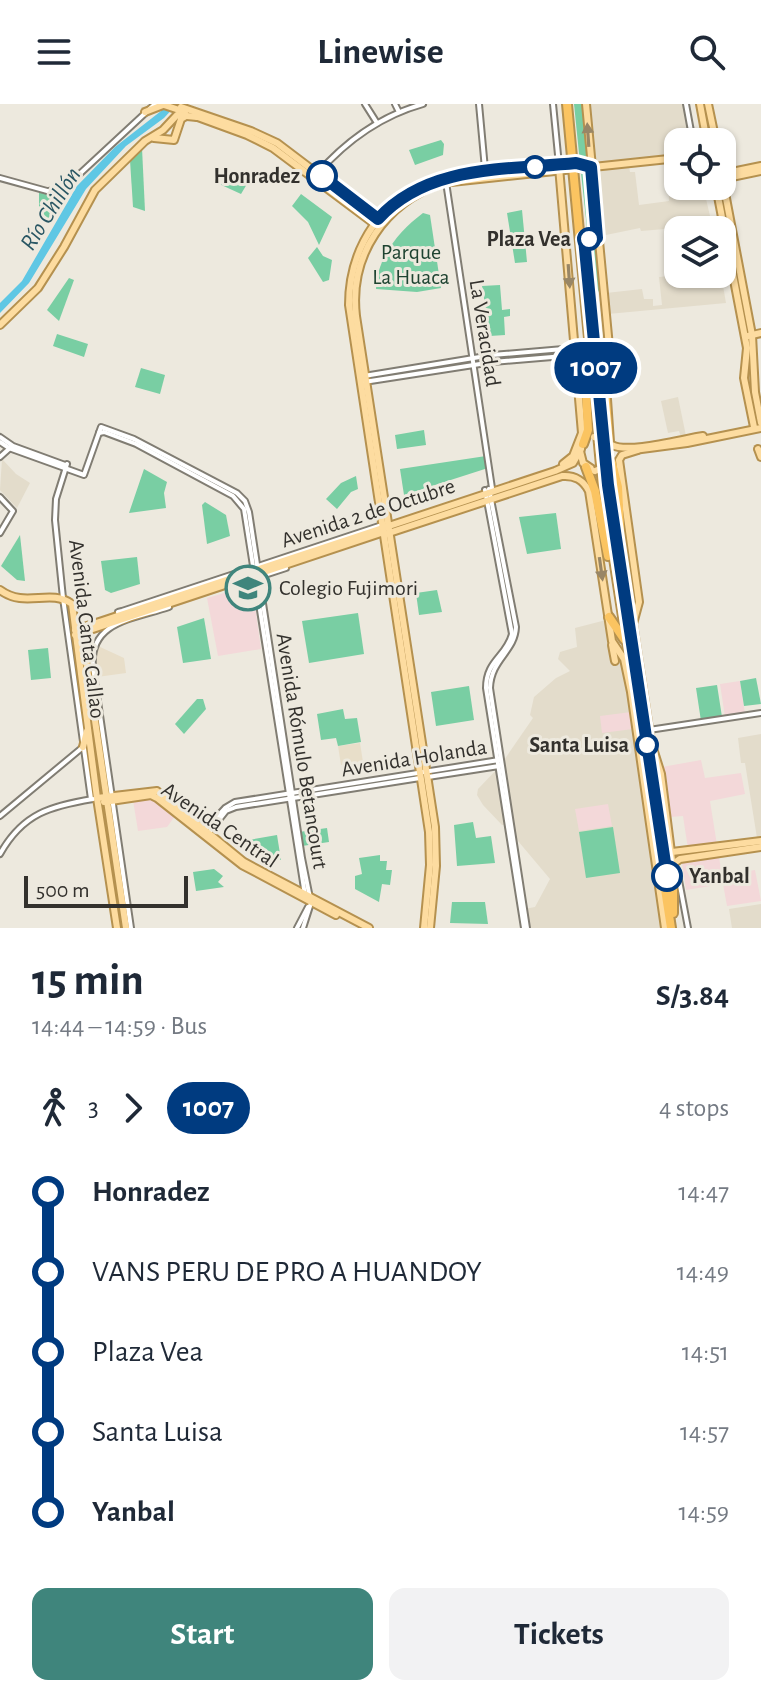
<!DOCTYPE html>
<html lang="en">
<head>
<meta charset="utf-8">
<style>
	body { margin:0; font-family:"Alegreya Sans",sans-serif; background:#f2f2f3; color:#1f2937; height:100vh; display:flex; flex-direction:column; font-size:30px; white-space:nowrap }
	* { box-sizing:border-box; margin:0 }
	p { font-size:26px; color:#747a83 }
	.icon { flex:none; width:44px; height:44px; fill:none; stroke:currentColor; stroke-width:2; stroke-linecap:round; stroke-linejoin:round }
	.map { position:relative; height:824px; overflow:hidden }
	.drawer { display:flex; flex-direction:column; background:#fff; flex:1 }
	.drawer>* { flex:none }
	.badge { padding:0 16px; border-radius:26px; font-size:28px; line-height:52px }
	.tools { position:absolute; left:664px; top:24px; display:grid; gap:16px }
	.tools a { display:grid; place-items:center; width:72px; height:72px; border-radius:16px; background:#fff; box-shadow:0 2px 6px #0004; font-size:40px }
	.scale { position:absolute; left:24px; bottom:20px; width:164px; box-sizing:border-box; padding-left:8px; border:4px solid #33312d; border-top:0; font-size:22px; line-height:28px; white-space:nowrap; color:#33312d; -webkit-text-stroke:6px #ede9de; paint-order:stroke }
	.map>.badge { position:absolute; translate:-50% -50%; box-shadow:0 0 0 4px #fff }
	.legs { display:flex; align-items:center; gap:12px; height:88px; padding:0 32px; font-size:26px }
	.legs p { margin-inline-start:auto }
	.headline { display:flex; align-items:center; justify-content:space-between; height:136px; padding:0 32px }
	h1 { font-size:44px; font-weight:600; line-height:60px }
	.action { display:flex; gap:16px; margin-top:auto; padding:16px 32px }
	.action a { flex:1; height:92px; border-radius:16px; background:#3f857c; color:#fff; font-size:32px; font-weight:600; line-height:92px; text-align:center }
	.action a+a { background:#f2f2f3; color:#1f2937 }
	ul { padding:0 32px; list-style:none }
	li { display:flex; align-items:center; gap:28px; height:80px; font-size:30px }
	li i { display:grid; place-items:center; width:12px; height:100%; margin:0 10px; background:currentColor }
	li i::after { content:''; width:20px; height:20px; margin:-10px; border:6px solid; border-radius:50%; background:#fff }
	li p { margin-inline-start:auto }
	li:first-child i { background:linear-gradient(#0000 50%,currentColor 0) }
	li:last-child i { background:linear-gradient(currentColor 50%,#0000 0) }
	header { display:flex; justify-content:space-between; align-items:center; height:104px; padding:0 32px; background:#fff; font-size:36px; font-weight:600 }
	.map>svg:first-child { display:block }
</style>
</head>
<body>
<header><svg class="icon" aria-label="menu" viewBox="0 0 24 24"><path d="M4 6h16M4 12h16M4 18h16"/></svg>Linewise<svg class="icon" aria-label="search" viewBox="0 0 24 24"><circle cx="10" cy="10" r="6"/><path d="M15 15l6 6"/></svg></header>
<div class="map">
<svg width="761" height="824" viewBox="0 0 761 824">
	<rect width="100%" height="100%" fill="#ede9de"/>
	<!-- built -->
	<g fill="#e3dccb">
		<path d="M587,0H685L692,38H678V53L592,62Z"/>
		<path d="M678,58V82H703L710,112H719V114L710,116L712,126H678V146L667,147L665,125L641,127L640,124L601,132L594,65L629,62L630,68H635L639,101L669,97L667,59Z"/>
		<path d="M690,170H721L726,199L608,210L606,189L642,185L644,195H653V202L662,201L659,173Z"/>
		<path d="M678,293L686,332L681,333L679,327L668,329L661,297Z"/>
		<path d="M2,355L16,370L30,379L17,404L0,386Z"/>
		<path d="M606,516L615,539L626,553L667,824H526L524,805L535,803L550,775L518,737L510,721H502L483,701L477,691L478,685L500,662L533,614L530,611L534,593L556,574L570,567L558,555L560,548L577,543L575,524Z"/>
		<path d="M761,630V733L757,734L745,659H741L738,634Z"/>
		<path d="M761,800V824H732L729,805Z"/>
	</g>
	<!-- education -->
	<g fill="#f3d8d9">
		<path d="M252,481L261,545L218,552L207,494Z"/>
		<path d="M740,577L745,610L725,613L720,580Z"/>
		<path d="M631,608L633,625L602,629L600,612Z"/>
		<path d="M701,656L705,674L741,669L745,690L710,697L717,741L688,745L683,712L670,713L662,663Z"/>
		<path d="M153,694L175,712L167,723L138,727L133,696Z"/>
		<path d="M608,700L612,722L579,727L575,705Z"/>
		<path d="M719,753L722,771L755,766L761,797L727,802L723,780L686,786L682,759Z"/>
	</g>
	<!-- medical -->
	<g fill="#e8dec9">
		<path d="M98,542L124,554L126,569L97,573L95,554Z"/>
		<path d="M360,639L363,658L341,661L338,642Z"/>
	</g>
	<!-- green -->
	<g fill="#79cea3">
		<path d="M574,0H584L589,60L580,59Z"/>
		<path d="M441,36L444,40L443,51L415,61L409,46Z"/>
		<path d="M142,44L145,107L133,103L130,56Z"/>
		<path d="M222,63L250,75L241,90L217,79Z"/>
		<path d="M587,66L590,68L596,132L588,133L581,69Z"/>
		<path d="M76,75L54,113L46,116L39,103V86L58,91Z"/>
		<path d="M301,90L332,113L319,141L308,118L292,102Z"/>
		<path d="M522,106L527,158L515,159L507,109Z"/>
		<path d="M423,109L430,111L441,184L417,188L376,185C377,153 399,127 423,109Z"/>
		<path d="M587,137L596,138L600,184L595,195Z"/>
		<path d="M317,143L323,152L332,156L329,176L323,178L308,154Z"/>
		<path d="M69,174L74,176L59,217L47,206Z"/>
		<path d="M500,181L502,206L510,205V212L504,213L505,231L490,232L482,182Z"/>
		<path d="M57,230L88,240L84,253L53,242Z"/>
		<path d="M141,264L165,271L160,290L135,283Z"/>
		<path d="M424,326L426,341L397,345L395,331Z"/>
		<path d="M486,352L488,364L404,391L400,365Z"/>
		<path d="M144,365L167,378L164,389L166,404L129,409Z"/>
		<path d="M356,372L358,385L351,388L337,405L326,395L341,379Z"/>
		<path d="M205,398L226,411L230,432L207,440L202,401Z"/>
		<path d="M622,407L626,416L633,478L638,498L632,516L626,471Z"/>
		<path d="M556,409L561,445L527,450L519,413Z"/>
		<path d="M20,431L25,477L17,476L1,462Z"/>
		<path d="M137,453L140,480L111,489L105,486L101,457Z"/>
		<path d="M437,486L442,508L419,511L416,489Z"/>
		<path d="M358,509L364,550L309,559L302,517Z"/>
		<path d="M204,514L211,555L183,559L177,523Z"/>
		<path d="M48,544L51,574L31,576L28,546Z"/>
		<path d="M756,574L761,600L744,602L740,577Z"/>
		<path d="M717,581L722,613L701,617L696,584Z"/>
		<path d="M469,582L474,616L436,622L431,588Z"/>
		<path d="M197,595H203L206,605L184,630L175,620Z"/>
		<path d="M343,605L345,615L357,614L361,638L338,642L336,634L321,636L317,610Z"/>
		<path d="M473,718L476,734L491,732L495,759L457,762L454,721Z"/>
		<path d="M613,723L620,769L586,774L579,728Z"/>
		<path d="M327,724L329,738L302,742L299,728Z"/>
		<path d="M277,731L281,756L257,744L249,736Z"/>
		<path d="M380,751V757H387L386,766H392L390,781L382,780L379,798L355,785V772L362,770L359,754Z"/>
		<path d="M214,765L223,772L218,778L224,783L196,787L193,768Z"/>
		<path d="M452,798H485L488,820L450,819Z"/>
	</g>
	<!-- water -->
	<path fill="#5fc7e4" d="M170,0H177L164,14L126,42L86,85L29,179L0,209V199L22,177L77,82L115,43Z"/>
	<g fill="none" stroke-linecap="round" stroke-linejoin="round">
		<!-- minor casing -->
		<g stroke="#817d73" stroke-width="8">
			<g id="minor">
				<path d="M365,0L377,19"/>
				<path d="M395,0L399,8"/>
				<path d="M479,0L485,65"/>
				<path d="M553,0L559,61"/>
				<path d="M686,0L693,38"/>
				<path d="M317,70C346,37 380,12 423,0"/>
				<path d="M0,74L58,90L155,0"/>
				<path d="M446,78L492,384"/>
				<path d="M49,87L58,85L72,74"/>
				<path d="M364,272L492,251L575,244"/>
				<path d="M364,278L493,258L576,251"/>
				<path d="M99,329L104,328L136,340L233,392L244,405L305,791"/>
				<path d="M0,333L13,342L65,361"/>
				<path d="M0,338L9,344L84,371L101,323L134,335L237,389L245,397L249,408L302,754L311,799L303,824"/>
				<path d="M0,353L10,344"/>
				<path d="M67,360L56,395L55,416L63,494L91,695"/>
				<path d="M489,385L516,523C515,548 491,555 490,584L527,824"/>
				<path d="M485,386L512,530C506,553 486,556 486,584L524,824"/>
				<path d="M0,393L13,407L0,429"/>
				<path d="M234,481L286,464"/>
				<path d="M119,511L118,508L122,507L382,421"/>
				<path d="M649,626L761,609"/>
				<path d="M428,673L499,662"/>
				<path d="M0,712L83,643"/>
				<path d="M203,728L225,704L235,698L499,656"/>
				<path d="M207,731L226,707L236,703L420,674"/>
				<path d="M0,750C23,709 51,702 93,695"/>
				<path d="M674,764L678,771L688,824"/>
				<path d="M131,824L93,563C89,517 134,515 169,503"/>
				<path d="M297,824L308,803"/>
			</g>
		</g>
		<!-- major casing -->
		<g stroke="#b5914f" stroke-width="10">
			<g id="major">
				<path d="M161,0L185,8"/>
				<path d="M586,0L612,274"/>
				<path d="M700,0L707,38"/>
				<path d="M708,0L716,38"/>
				<path d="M181,3L251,27L277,39L380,117"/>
				<path d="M145,8L163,1"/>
				<path d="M195,12L247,31L273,44L376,121"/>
				<path d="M154,34L174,36L181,15L186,12"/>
				<path d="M559,63L582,329L573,352L563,360"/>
				<path d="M722,70L761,62"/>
				<path d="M722,73L752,231L755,288L761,319"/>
				<path d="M722,75L761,67"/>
				<path d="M716,82L747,244L744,274L754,323"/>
				<path d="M0,221L38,184L64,143L95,86L145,37L163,26L177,11L197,13"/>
				<path d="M748,232L761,229"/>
				<path d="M612,341C628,350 682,335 703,332"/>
				<path d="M758,345L761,353"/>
				<path d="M634,346L687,339L761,324"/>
				<path d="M638,346L622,351L619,356L639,498L633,520L651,638L661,670L673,764"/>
				<path d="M580,347L583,359L595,367"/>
				<path d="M386,430L562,372C575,371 583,376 589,387L612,537L624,555L631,588L665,824"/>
				<path d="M0,486C26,505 49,484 72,500L97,694L117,824"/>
				<path d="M75,526L555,367L573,359L581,345"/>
				<path d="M79,527L84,543L126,824"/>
				<path d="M75,531L384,428"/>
				<path d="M612,541L615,557"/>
				<path d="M83,643L87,627"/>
				<path d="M97,694L157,687L244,758L369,824"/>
				<path d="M104,698L151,691L157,694L242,761L336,811"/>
				<path d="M672,748L761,737"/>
				<path d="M673,760L680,755L761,743"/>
				<path d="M424,824L430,761L429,728L349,201C349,144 382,91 440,74C483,62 532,63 576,59L587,62"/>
				<path d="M430,824L436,762L435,723L356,212C349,151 385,99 442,79L678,54"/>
			</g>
		</g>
		<!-- highway casing -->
		<g stroke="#b5914f" stroke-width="12">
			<g id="highway">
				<path d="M567,0L603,383L671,824"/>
				<path d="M584,135L597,134"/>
				<path d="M591,212L604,267L609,338"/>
				<path d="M583,340L588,326L584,251"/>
				<path d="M612,359L618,383L623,486"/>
				<path d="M586,363L595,387L608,452"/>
				<path d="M609,513L624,535"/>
				<path d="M673,809V764"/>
			</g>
		</g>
		<!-- minor -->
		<use href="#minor" stroke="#fff" stroke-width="4"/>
		<!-- major -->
		<use href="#major" stroke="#fddca0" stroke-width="6"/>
		<!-- highway -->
		<use href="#highway" stroke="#fbc461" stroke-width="8"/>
		<!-- major-bridge casing -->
		<g stroke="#b5914f" stroke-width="10" stroke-linecap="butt">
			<g id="major-bridge">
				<path d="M594,333L607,336"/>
				<path d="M595,367L610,361"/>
			</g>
		</g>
		<!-- major-bridge -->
		<use href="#major-bridge" stroke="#fddca0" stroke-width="6"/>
	</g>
	<!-- one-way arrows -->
	<defs><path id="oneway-solid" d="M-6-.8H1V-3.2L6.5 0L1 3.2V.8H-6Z" transform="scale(2)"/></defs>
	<g fill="#988666">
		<use href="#oneway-solid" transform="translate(588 31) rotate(-94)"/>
		<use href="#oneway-solid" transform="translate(569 172) rotate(86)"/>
		<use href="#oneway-solid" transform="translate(601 465) rotate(82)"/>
	</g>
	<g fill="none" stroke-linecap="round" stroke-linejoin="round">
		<!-- line-1 casing -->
		<g stroke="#fff" stroke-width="18">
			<path id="line-1" d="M322,72L378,115C428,60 507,66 576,59L591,63L597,134L584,135L608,381L667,772"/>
		</g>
		<!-- line-1 -->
		<use href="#line-1" stroke="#003b80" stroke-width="12"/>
	</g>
	<!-- icons -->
	<defs>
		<g id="university-ring" transform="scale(2.3)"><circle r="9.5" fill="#ede9de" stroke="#3f857c" stroke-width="1.5"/><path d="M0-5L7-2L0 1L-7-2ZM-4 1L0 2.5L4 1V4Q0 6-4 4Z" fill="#3f857c"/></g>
	</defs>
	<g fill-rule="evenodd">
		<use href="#university-ring" x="248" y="484"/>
	</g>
	<!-- markers -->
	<g fill="#fff" stroke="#003b80" stroke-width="4">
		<circle cx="535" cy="63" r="10"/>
		<circle cx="322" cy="72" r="14"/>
		<circle cx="589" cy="135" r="10"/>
		<circle cx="647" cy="641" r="10"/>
		<circle cx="667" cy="772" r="14"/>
	</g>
	<g text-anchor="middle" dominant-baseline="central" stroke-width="6" stroke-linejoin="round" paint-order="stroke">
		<!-- stop labels -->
		<g font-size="22" font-weight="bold" fill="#33312d" stroke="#ede9de" text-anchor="end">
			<text x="300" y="72">Honradez</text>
			<text x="571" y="135">Plaza Vea</text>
			<text x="629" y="641">Santa Luisa</text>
			<text x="689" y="772" text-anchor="start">Yanbal</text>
		</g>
		<!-- park labels -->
		<g font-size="22" fill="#1e4331" stroke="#ede9de">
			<text x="411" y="148">Parque<tspan x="411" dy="25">La Huaca</tspan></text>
		</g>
		<!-- street labels -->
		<g font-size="22" fill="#33312d" stroke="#ede9de">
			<text transform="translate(485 229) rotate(81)">La Veracidad</text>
			<text transform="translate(368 409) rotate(-18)">Avenida 2 de Octubre</text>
			<text transform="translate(87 525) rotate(83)">Avenida Canta Callao</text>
			<text transform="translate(302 647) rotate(81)">Avenida Rómulo Betancourt</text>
			<text transform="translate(414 654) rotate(-9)">Avenida Holanda</text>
			<text transform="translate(220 721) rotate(34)">Avenida Central</text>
		</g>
		<!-- poi labels -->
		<g font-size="22" fill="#33312d" stroke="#ede9de" text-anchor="start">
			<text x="279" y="484">Colegio Fujimori</text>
		</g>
		<!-- water labels -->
		<g font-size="24" font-style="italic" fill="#295663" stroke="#ede9de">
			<text transform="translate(51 105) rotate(-58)">Río Chillón</text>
		</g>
	</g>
</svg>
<div class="tools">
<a><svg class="icon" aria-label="locate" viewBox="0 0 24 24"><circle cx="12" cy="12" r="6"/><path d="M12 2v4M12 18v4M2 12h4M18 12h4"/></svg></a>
<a><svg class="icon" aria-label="layers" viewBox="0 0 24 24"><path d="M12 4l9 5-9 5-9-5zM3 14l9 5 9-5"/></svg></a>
</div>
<div class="scale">500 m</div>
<b class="badge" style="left:596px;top:264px;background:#003b80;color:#fff">1007</b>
</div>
<section class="drawer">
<div class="headline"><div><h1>15 min</h1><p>14:44 – 14:59 · Bus</p></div><b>S/3.84</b></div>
<div class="legs"><svg class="icon" aria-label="walk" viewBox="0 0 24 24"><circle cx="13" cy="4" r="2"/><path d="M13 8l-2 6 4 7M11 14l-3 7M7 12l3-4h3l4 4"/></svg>3<svg class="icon" aria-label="forward" viewBox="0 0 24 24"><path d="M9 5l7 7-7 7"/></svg><b class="badge" style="background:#003b80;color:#fff">1007</b><p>4 stops</p></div>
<ul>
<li><i style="color:#003b80"></i><b>Honradez</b><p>14:47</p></li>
<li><i style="color:#003b80"></i><span>VANS PERU DE PRO A HUANDOY</span><p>14:49</p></li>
<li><i style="color:#003b80"></i><span>Plaza Vea</span><p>14:51</p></li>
<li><i style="color:#003b80"></i><span>Santa Luisa</span><p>14:57</p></li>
<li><i style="color:#003b80"></i><b>Yanbal</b><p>14:59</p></li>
</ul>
<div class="action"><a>Start</a><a>Tickets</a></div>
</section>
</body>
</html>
